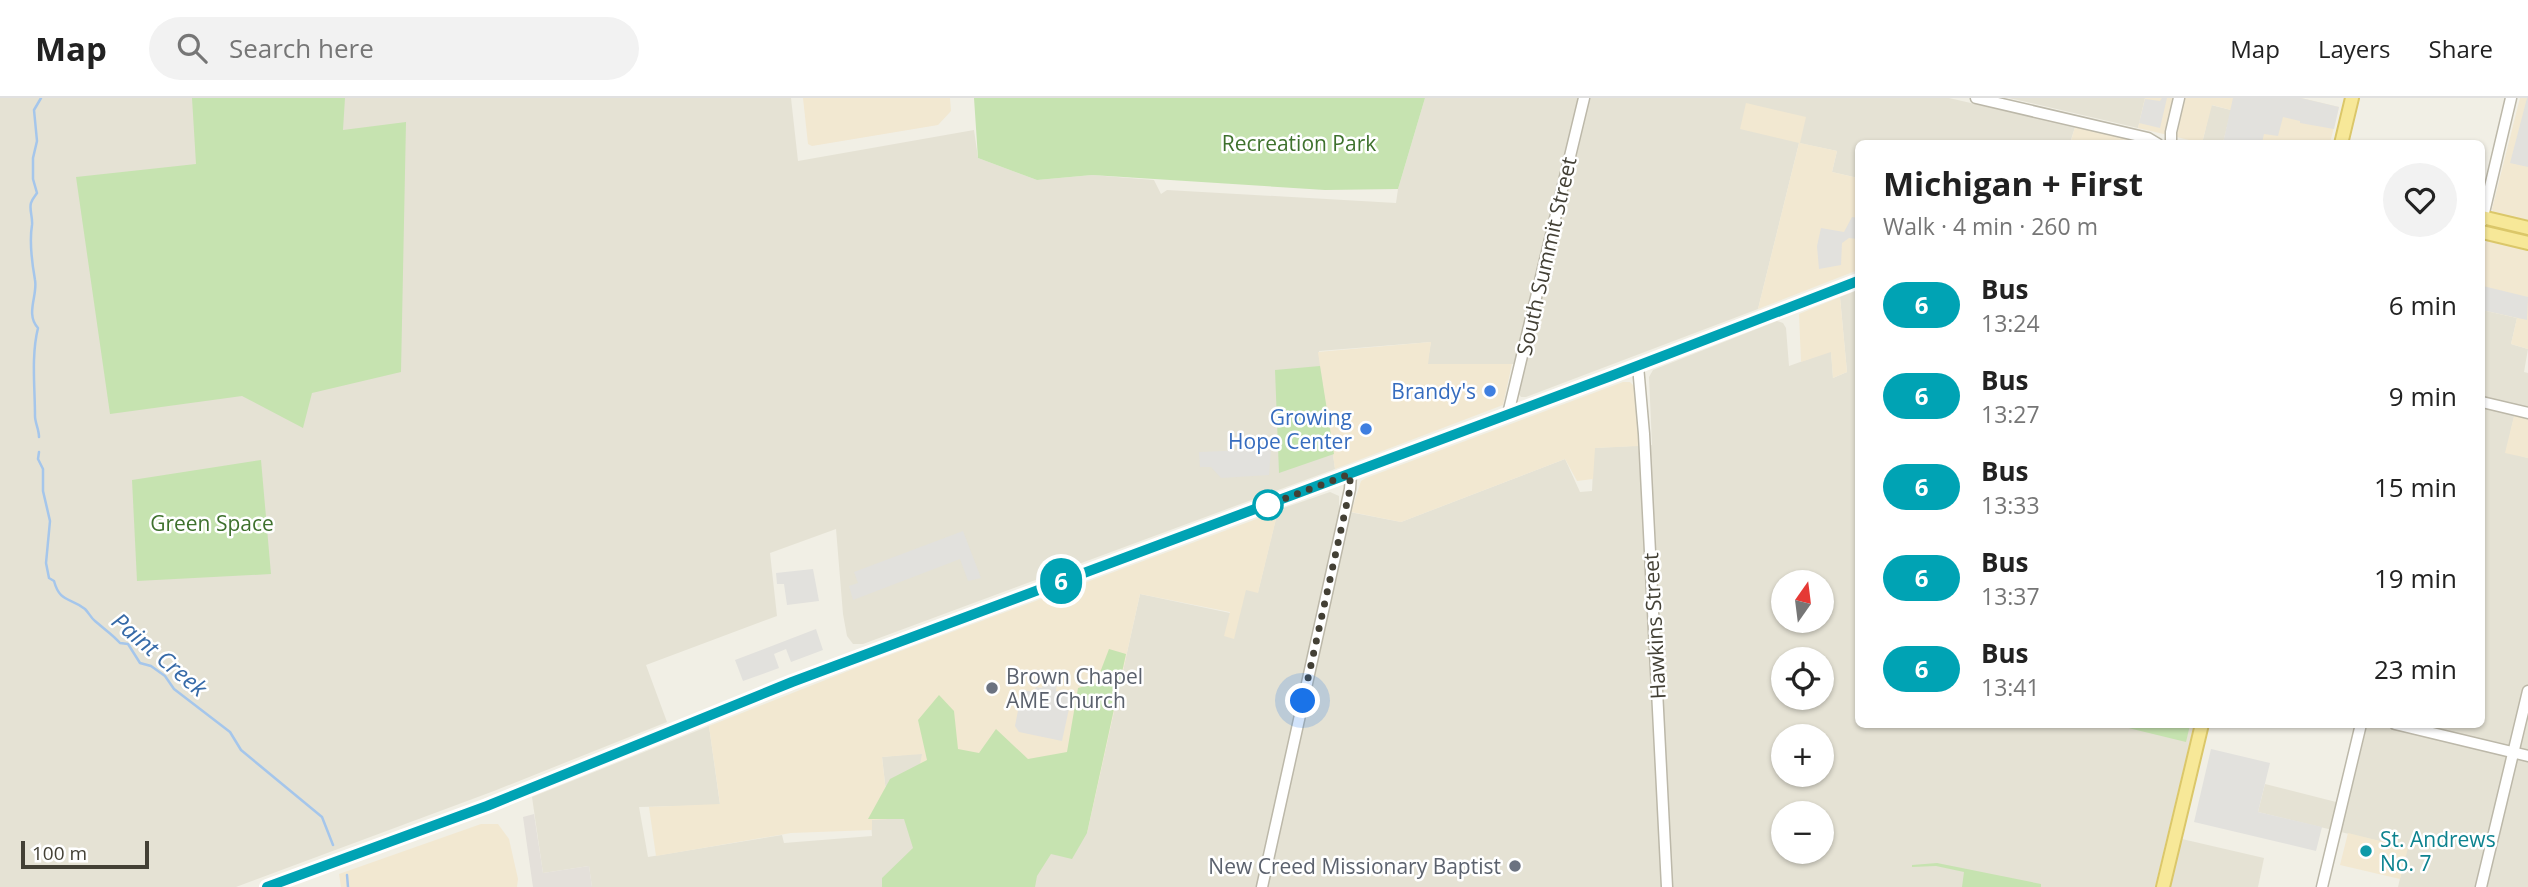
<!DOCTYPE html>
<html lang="en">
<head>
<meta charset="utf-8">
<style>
	body { margin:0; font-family:"Open Sans",sans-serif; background:#f2f2f2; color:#222; height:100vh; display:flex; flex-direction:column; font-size:26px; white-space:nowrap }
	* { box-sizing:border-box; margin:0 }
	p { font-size:23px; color:#767676 }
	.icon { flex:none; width:38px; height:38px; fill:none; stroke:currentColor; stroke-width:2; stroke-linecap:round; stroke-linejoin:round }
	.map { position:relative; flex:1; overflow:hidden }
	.side { position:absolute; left:1855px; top:42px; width:630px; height:588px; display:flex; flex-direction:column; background:#fff; border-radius:10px; box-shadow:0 2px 5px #0004 }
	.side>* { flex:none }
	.badge { padding:0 14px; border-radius:23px; font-size:24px; line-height:46px }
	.needle { width:46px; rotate:14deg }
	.fabs { position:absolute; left:1771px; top:472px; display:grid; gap:14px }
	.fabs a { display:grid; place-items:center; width:63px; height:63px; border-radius:50%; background:#fff; box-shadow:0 2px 5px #0004; font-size:35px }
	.scale { position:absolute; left:21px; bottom:18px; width:128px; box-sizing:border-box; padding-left:7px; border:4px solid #434035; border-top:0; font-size:19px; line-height:24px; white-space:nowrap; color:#434035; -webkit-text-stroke:5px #fff; paint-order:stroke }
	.you { position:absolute; width:35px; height:35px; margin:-18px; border:5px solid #fff; border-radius:50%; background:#1a73e8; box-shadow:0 0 0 10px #1a73e833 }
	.map>.badge { position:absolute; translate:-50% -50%; box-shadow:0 0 0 4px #fff }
	.round { display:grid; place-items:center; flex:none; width:74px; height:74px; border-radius:37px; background:#f2f2f2 }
	.headline { display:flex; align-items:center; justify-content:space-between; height:119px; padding:0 28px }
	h1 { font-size:33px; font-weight:700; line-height:52px }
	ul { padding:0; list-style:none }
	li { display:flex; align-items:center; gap:21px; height:91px; padding:0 28px }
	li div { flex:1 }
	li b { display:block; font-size:26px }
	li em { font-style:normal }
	li .badge { min-width:77px; font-weight:700; text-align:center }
	header { display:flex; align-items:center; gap:42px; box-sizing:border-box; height:98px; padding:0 35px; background:#fff; border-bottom:2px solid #e0e0e0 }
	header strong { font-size:33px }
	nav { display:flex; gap:38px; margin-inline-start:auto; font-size:24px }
	.search { width:490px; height:63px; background:#f2f2f2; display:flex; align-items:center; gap:18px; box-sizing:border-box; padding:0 24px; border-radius:38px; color:#767676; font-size:26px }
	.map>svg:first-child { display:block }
</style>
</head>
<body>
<header>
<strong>Map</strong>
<div class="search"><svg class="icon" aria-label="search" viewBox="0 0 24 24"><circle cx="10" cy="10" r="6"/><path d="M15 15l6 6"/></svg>Search here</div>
<nav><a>Map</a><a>Layers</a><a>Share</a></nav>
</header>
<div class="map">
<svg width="2528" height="789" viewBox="0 0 2528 789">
	<rect width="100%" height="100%" fill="#f1efe5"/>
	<!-- residential -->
	<g fill="#e5e2d4" fill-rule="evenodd">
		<path d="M0,0H791L798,63L974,32L978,60L1037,82L1092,77L1154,82L1161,96L1167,92L1396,105L1398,91L1425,0H1949L2075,29L2070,45L1858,46V80L1832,74L1837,53L1799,45L1758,211L1526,299H1521L1518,295L1525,266H1427L1431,244L1319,253L1335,371L863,546H853L847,538L843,516L836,431L770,455L777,518L646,567L667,624L494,693L236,789H0Z"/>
		<path d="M2009,0H2145L2138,30Z"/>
		<path d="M2211,7L2231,12L2223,45L2202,46Z"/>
		<path d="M1858,192V626L2194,627L2155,789H592L589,768L543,775L532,699L709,628L720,707L639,709L648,759L782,737L784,745L872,738L871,722L889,720L882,659L923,655L915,692L1087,735L1140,496L1230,515L1246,491L1258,494L1278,412L1330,394L1339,398V412L1401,424L1565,361L1580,394L1592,393L1594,350L1652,347L1649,279L1653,272L1777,223L1783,225L1786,230L1789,268L1831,253L1833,280L1847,274L1840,199ZM1783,485H1822V523H1783ZM1783,562H1822V600H1783ZM1783,639H1822V677H1783ZM1783,716H1822V754H1783Z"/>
		<path d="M2482,212L2517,220L2511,246L2528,251L2524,274L2528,275V309L2517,306L2506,354L2528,360V789H2398L2407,750L2258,714L2265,686L2348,707L2367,627L2482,626Z"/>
		<path d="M2182,741L2264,760L2258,789H2170Z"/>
	</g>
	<!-- commercial -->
	<g fill="#f2e8d1">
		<path d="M803,0H950L951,13L938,27L812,48L808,46Z"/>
		<path d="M2145,0H2301L2339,9L2330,45H2223L2231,12L2212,7L2202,45L2138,30Z"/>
		<path d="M2520,0H2528V122L2495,117L2492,111Z"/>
		<path d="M1746,5L1806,19L1800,45L1837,53L1832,74L1858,80V172L1758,211L1799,45L1740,31Z"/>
		<path d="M2075,29L2144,45L2070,46Z"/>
		<path d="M2488,141L2528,149V251L2511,246L2517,220L2482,212V151Z"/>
		<path d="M1840,199L1847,274L1833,280L1831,254L1801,264L1799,216Z"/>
		<path d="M1431,244L1428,266H1512L1503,307L1335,371L1318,254Z"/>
		<path d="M1623,284H1630L1636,290L1639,348L1595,350L1593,381L1577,383L1565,361L1401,424L1351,414L1361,383L1366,380Z"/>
		<path d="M2514,318L2528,321V360L2505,355Z"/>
		<path d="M1278,413L1258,495L1246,492L1234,541L1224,538L1230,514L1140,496L1087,735L915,692L922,656L882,659L889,721L872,722V732L791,735L656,758L649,709L720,706L709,628L871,564Z"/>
		<path d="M481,726H498L509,741L518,781L517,789H341L339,776Z"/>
		<path d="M2348,735L2408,750L2400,781L2340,767Z"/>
	</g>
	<!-- industrial -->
	<path fill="#e4e0da" d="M534,716L543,775L589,768L592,789H533L523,719Z"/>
	<!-- green -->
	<g fill="#c6e3b0">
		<path d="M192,0H345L343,32L406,24L401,274L312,295L303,330L242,298L110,316L76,79L196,66Z"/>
		<path d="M974,0H1425L1398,91L1325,92L1092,77L1037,82L978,60Z"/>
		<path d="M1320,268L1334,356L1279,375L1275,272Z"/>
		<path d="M261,362L271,476L137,483L132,382Z"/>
		<path d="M1109,551L1126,556L1087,735L1072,761L1051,756L1037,778L1035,789H882V780L913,750L904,721H868L890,681L927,662L918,622L939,597L954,613L958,651L979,655L996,631L1028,661L1067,654L1078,590L1096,585Z"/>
		<path d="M2116,627L2190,626V627L2186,644Z"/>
		<path d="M1937,765L2041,786V789H1962L1964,774L1936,768L1912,769V767Z"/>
	</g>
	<!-- parking -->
	<g fill="#e2e1dd">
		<path d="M2162,0H2167L2160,30L2139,25L2145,1L2160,3Z"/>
		<path d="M2233,0H2301L2339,9L2334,31L2300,25V23L2283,19L2278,38L2264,36L2262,45H2223Z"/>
		<path d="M2527,0H2528V69L2510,65Z"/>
		<path d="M1852,119L1858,120V141L1849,140L1842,145L1841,167L1819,171L1817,148L1821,130L1844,134Z"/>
		<path d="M2483,188L2528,199L2527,222L2482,212Z"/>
		<path d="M1271,351L1269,377L1221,380L1211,369H1200L1199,354Z"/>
		<path d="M963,433L981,480L968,483L960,461L853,502L849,488L858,485L854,474Z"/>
		<path d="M813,471L819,503L787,507L784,486H777L776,475Z"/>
		<path d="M816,531L823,552L791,564L786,551L774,556L779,570L743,583L735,562Z"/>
		<path d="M1044,582L1057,585L1056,593L1072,597L1062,643L1019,634L1015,628L1022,592L1034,594L1036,589L1042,590Z"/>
		<path d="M2211,651L2270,665L2258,714L2322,729L2316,753L2194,724Z"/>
	</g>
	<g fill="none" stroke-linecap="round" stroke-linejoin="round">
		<!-- stream -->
		<g stroke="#a5c6eb" stroke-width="2.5">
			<path d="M39,339C39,331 35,325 35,318C35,290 31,258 38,230C25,216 38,197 35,182C32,165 29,145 32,127C33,120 29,111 31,105C32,101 35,98 37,95L33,81V60L37,43L34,12L41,0"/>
			<path d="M39,354L38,361L43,371V393L50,423L46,465L49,480L54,483C60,505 70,499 85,511C89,515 91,520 95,523C104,531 112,536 120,545L128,546L140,565L151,568L165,578L174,591L230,634L241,652L322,719L333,747"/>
			<path d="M347,777L348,789"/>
		</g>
		<!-- tertiary casing -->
		<g stroke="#bcb8a9" stroke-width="13">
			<g id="tertiary">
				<path d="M1976,0L2148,40L2158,46"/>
				<path d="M2171,46V34L2179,0"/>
				<path d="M2482,123L2511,0"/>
				<path d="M1638,268L1644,336L1667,789"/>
				<path d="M2482,304L2528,315"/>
				<path d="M1508,316L1584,0"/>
				<path d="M2395,626L2528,658"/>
				<path d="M1262,789L1350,391L1351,376"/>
				<path d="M2322,789L2361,626"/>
				<path d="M2481,789L2528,593"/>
			</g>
		</g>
		<!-- secondary casing -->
		<g stroke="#cfc797" stroke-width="14">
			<path id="secondary" d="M267,789L487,708L792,584L1587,287L1858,183"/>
		</g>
		<!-- primary casing -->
		<g stroke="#dbc769" stroke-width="16">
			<g id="primary">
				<path d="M2341,46L2352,0"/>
				<path d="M2482,119L2528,130"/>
				<path d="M2482,134L2528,145"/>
				<path d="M2163,789L2202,626"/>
			</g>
		</g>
		<!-- tertiary -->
		<use href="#tertiary" stroke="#fff" stroke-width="10"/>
		<!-- secondary -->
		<use href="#secondary" stroke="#fbf4c6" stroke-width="10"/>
		<!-- primary -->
		<use href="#primary" stroke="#f7e898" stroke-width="12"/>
	</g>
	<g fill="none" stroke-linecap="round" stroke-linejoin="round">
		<!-- line casing -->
		<g stroke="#fff" stroke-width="16">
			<path id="line" d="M267,789L487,708L792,584L1611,278L1858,183"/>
		</g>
		<!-- line -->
		<use href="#line" stroke="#00a3b4" stroke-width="10"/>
		<!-- walk -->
		<path stroke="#434035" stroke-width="7" stroke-dasharray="0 12.6" d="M1268,407L1265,408L1350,376V391L1303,603"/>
	</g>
	<!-- markers -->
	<g fill="#3f7fe0" stroke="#fff" stroke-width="2.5">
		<circle cx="1490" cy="293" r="7"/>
		<circle cx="1366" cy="331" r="7"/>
	</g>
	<circle fill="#fff" stroke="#00a3b4" stroke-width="3.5" cx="1268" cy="407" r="14"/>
	<g fill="#6b7280" stroke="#fff" stroke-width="2.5">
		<circle cx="992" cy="590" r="7"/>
		<circle cx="1515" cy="768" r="7"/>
	</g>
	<circle fill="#0f9aa8" stroke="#fff" stroke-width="2.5" cx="2366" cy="753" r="7"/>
	<g text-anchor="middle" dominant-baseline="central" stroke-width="5" stroke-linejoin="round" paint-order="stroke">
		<!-- park labels -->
		<g font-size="21" fill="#3e712d" stroke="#fff">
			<text x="1299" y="45">Recreation Park</text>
			<text x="212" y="425">Green Space</text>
		</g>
		<!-- street labels -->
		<g font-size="21" fill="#434035" stroke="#fff">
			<text transform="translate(1546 158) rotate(-77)">South Summit Street</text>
			<text transform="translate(1654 528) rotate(-93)">Hawkins Street</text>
		</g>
		<!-- shop labels -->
		<g font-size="21" fill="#366cbe" stroke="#fff" text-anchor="end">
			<text x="1476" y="293">Brandy's</text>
			<text x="1352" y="319">Growing<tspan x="1352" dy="24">Hope Center</tspan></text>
		</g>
		<!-- worship labels -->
		<g font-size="21" fill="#5b616d" stroke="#fff" text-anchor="start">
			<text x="1006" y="578">Brown Chapel<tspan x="1006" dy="24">AME Church</tspan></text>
			<text x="1501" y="768" text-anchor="end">New Creed Missionary Baptist</text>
		</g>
		<!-- culture labels -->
		<g font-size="21" fill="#0d838f" stroke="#fff" text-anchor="start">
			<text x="2380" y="741">St. Andrews<tspan x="2380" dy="24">No. 7</tspan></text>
		</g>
		<!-- water labels -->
		<g font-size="23" font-style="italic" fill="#366aa8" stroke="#fff">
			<text transform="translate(160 556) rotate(40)">Paint Creek</text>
		</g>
	</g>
</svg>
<div class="fabs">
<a><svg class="needle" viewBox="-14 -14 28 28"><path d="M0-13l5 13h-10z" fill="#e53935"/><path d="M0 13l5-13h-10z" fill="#767676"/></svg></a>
<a><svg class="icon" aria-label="locate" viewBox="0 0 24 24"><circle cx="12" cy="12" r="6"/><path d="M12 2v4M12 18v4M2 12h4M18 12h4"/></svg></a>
<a>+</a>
<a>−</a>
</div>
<div class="scale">100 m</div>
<div class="you" style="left:1303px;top:603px"></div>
<b class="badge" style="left:1061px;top:483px;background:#00a3b4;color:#fff">6</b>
<section class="side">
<div class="headline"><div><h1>Michigan + First</h1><p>Walk · 4 min · 260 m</p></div><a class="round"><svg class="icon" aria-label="heart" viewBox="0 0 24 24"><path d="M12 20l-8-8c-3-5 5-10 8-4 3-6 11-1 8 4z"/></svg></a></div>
<ul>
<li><span class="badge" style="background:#00a3b4;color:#fff">6</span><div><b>Bus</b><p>13:24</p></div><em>6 min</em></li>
<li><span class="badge" style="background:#00a3b4;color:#fff">6</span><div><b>Bus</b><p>13:27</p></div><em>9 min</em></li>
<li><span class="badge" style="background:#00a3b4;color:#fff">6</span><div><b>Bus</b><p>13:33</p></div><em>15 min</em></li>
<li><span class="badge" style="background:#00a3b4;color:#fff">6</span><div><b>Bus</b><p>13:37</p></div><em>19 min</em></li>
<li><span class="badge" style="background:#00a3b4;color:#fff">6</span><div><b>Bus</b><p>13:41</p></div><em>23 min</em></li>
</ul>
</section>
</div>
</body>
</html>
